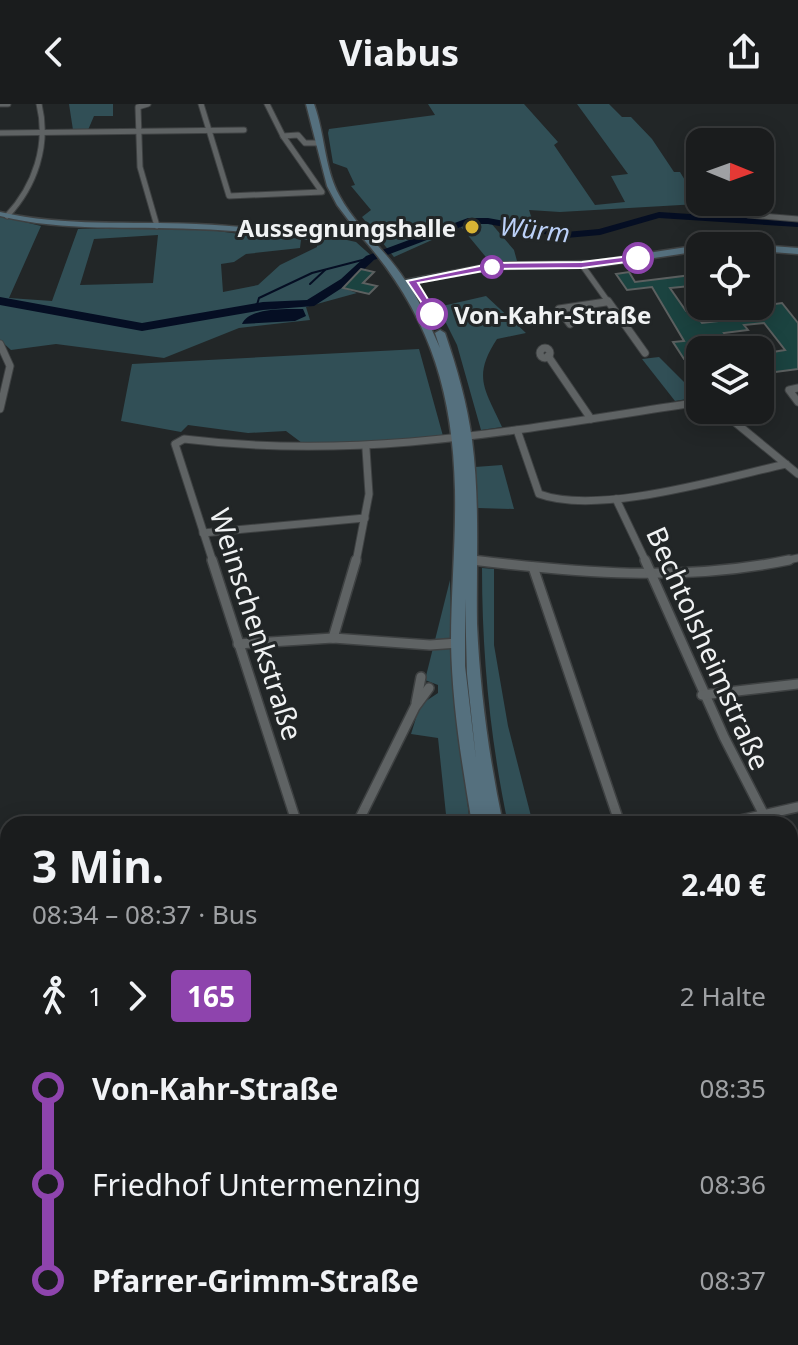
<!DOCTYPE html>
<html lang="de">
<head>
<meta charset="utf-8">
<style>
	body { margin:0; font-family:"Noto Sans",sans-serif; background:#232526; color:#f1f3f6; height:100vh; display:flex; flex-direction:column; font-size:30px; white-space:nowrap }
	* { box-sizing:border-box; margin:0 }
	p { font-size:26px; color:#9fa1a4 }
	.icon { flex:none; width:44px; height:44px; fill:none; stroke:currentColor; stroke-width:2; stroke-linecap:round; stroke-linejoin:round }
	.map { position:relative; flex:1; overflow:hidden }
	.panel { position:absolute; left:0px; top:712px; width:798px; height:530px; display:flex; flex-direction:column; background:#1a1c1d; border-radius:24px 24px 0 0; box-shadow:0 4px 20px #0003,0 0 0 2px #383a3b }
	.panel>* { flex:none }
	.badge { padding:0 16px; border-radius:6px; font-size:28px; line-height:52px }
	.needle { width:52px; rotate:91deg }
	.buttons { position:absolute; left:686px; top:24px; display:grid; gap:16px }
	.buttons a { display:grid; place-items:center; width:88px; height:88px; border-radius:16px; background:#1a1c1d; box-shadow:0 4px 20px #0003,0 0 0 2px #383a3b; font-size:40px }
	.map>.badge { position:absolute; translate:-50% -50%; box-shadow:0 0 0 4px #fff }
	.legs { display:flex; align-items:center; gap:12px; height:88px; padding:0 32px; font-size:26px }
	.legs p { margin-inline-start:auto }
	.head { display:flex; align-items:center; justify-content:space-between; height:136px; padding:0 32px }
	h1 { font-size:44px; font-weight:700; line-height:60px }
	ul { padding:0 32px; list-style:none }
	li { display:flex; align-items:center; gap:28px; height:96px; font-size:30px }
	li i { display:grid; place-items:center; width:12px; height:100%; margin:0 10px; background:currentColor }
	li i::after { content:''; width:20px; height:20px; margin:-10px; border:6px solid; border-radius:50%; background:#1a1c1d }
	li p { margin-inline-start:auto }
	li:first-child i { background:linear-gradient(#0000 50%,currentColor 0) }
	li:last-child i { background:linear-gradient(currentColor 50%,#0000 0) }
	header { display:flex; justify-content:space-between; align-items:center; height:104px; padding:0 32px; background:#1a1c1d; font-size:36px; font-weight:700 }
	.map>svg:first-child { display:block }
</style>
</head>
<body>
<header><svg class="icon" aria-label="back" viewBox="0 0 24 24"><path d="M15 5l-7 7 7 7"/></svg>Viabus<svg class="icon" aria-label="share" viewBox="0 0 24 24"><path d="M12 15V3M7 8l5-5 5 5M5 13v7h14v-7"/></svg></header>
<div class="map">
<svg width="798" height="1241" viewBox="0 0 798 1241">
	<rect width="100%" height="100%" fill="#222627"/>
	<!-- green -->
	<g fill="#314f56" fill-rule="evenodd">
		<path d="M69,0H113V12H94L88,26H73Z"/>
		<path d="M428,0H524L558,38L554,41L595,101L625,98L611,72L628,70L577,0H609L622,13H631L652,35L674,68H680L697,96L738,109L798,112V122L737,117L735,112L698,100L560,108L529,106L536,127L490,118L514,146L517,157L490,158L461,123L394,153L362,113L371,106L351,82L355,81L347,64L333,59L328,29L329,25L435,11Z"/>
		<path d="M0,112L41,122L9,194L52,197L78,125L188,123L261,133L347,136L356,138L375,155L340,183L357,189L306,203L310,216L239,224L164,254L56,240L11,246L0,236ZM158,131L153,179L80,181L94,135ZM301,136H317V143L280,161L258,181L223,188L221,160L234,158L246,150L300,144Z"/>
		<path d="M486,192L526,229L497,235C472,273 485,285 502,323L481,326L457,241L438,203Z"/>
		<path d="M419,245L443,332L306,342L286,327L248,329L188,321L181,328L121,317L132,260Z"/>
		<path d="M659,253L699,293L675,297L642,255Z"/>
		<path d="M502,361L514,405L478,404L475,363Z"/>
		<path d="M482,464L494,465V541L508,622L533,720H508C490,635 482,550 482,464Z"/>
		<path d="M450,476L453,579L470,720H447L438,634L411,630L420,601L438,589V581L425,576Z"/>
		<path d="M459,1234H552L554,1241H461Z"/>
	</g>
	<!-- water -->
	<path fill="#050e23" d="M303,205L306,212L295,217L242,220C250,203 286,205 303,205Z"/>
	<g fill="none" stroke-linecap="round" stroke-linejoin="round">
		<!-- stream -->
		<g stroke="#050e23" stroke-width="2">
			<path d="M310,180L325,166"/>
			<path d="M256,204L259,194L312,169L370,154"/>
		</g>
		<!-- river -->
		<path fill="#050e23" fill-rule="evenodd" d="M659,108L798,117V123L659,114L600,131L566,134L488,120H469L374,156L348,180L314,202L263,206L142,227L0,201V193L142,219L263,198L307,196L341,175L366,152L468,114H488L566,128L599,125Z"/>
	</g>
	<!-- building -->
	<g fill="#1b4340" stroke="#5c6060" stroke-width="2">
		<path d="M361,165L374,168L363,179L377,182L369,190L343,184Z"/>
		<path d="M629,168L635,178L700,170V181L670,184L686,207L692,206L702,219L736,215L726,202H760V192L768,201L782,199L798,219V265L760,270V250L785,246L764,219L744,221L748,226L724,229L734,242L700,246V265L693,254L684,255L673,238L684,237L652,183L627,186L616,170Z"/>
	</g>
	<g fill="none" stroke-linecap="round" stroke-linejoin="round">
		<!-- minor-far3 casing -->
		<g stroke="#3e4142" stroke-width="7">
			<g id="minor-far3">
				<path d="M0,0H8"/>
				<path d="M148,0L138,3L140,63L157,122"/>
				<path d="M201,0L229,92L322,88L283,32L267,0"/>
				<path d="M0,29L244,26"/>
				<path d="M283,32L298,31L305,39H320"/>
				<path d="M699,99L749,111L798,115"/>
				<path d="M7,112C35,82 49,41 39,0"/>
				<path d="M582,161L609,199"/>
				<path d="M601,199L606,198"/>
			</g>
		</g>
		<!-- minor-far2 casing -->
		<g stroke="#3e4142" stroke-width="9">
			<g id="minor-far2">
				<path d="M608,197L645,249"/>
				<path d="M570,220L559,205L606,198"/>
				<path d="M0,240L10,262L0,305"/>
				<circle cx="545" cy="249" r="5"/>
				<path d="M548,252L591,315"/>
				<path d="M798,284L789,286L798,298"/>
				<path d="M720,306L798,370"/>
				<path d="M517,326L539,390C598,412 723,374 786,360"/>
				<path d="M616,395L646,458"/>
				<path d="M203,429L365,414"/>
				<path d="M472,456L487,458"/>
				<path d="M213,458L175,340L184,335C366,357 521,325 700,298"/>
				<path d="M356,458L369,390L366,345"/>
				<path d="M780,458L798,454"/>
			</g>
		</g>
		<!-- minor-far1 casing -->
		<g stroke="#3e4142" stroke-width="12">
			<g id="minor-far1">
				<path d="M212,456L297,720"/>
				<path d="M472,456C579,469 683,478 789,456"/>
				<path d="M645,456L724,633L764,711"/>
				<path d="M533,463L620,720"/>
				<path d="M333,534L356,456"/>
				<path d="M238,540L333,534L430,541L458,539"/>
				<path d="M702,591L798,580"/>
				<path d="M416,599L421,573"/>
				<path d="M357,720L415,603L429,584"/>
				<path d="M722,720L798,703"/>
			</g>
		</g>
		<!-- minor casing -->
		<g stroke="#3e4142" stroke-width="15">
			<g id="minor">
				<path d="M0,865L8,863"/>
				<path d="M790,962L798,959"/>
				<path d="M0,1115L8,1113"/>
				<path d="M165,1234L167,1241"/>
			</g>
		</g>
		<!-- tertiary casing -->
		<g stroke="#3e4142" stroke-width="3">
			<g id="tertiary">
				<path d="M790,1115L798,1116V1132L790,1131Z"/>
				<path d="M8,1188V1208L0,1212V1192Z"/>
			</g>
		</g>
		<!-- secondary casing -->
		<g stroke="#3e4142" stroke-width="3">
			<g id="secondary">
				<path d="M306,0H314C325,30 324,63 339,91C356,123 386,146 405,176L494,159L595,157L700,141L702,142H700V147L595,163L494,165L409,180L422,204L440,244L435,229L440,226L445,229C457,264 467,299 472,336C480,397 476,458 477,520C480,587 489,654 503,720H472C462,660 452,600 451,538C451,488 456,437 455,386C453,283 427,207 360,131C304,137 250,126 195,125C129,122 65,128 0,112V108C65,123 130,117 196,120C250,122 302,132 356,126L337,101L327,82ZM465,495L467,570L476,655L465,562Z"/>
				<path d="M760,141L798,144V150L760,147V142H758Z"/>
				<path d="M560,1234H600L602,1241H561Z"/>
			</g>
		</g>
		<!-- minor-far3 -->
		<use href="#minor-far3" stroke="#5f6364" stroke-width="5"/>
		<!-- minor-far2 -->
		<use href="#minor-far2" stroke="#5f6364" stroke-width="7"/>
		<!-- minor-far1 -->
		<use href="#minor-far1" stroke="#5f6364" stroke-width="9"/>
		<!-- minor -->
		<use href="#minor" stroke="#5f6364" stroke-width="12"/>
		<!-- tertiary -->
		<use href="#tertiary" fill="#5f6364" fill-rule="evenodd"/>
		<!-- secondary -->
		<use href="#secondary" fill="#55707e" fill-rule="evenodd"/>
		<!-- rail casing -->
		<g stroke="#d5d7d8" stroke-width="7">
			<g id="rail">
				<path d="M790,799L798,797"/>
				<path d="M790,818L798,816"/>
				<path d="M0,972L8,970"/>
				<path d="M0,1000L8,999"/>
			</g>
		</g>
		<!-- rail -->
		<use href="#rail" stroke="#222627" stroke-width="4" stroke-dasharray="12" stroke-linecap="butt"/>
	</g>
	<!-- line-1 -->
	<path fill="#8e44ad" stroke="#fff" stroke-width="2" d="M638,151L641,156L582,164L494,165L418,179L437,210L432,214L407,177L494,159L582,158Z"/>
	<!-- markers -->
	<circle fill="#d8b434" stroke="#222627" stroke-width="3" cx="472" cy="123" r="8"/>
	<g fill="#fff" stroke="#8e44ad" stroke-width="4">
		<circle cx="638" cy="154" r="14"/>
		<circle cx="492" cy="163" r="10"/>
		<circle cx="432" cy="210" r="14"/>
	</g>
	<g text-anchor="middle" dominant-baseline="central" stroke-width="6" stroke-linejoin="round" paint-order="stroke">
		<!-- far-poi labels -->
		<g font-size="24" font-weight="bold" fill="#f0f2f3" stroke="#222627" text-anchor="end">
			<text x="456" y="123">Aussegnungshalle</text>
		</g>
		<!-- far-stop labels -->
		<g font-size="24" font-weight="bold" fill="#f0f2f3" stroke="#222627" text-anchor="start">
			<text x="454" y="210">Von-Kahr-Straße</text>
		</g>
		<!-- far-water labels -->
		<g font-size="26" font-style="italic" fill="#bcd1f8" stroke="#222627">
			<text transform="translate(535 125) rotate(6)">Würm</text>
		</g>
		<!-- street labels -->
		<g font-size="28" fill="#f0f2f3" stroke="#222627">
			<text transform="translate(257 520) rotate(72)">Weinschenkstraße</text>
			<text transform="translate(709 544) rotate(66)">Bechtolsheimstraße</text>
		</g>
	</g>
</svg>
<div class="buttons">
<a><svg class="needle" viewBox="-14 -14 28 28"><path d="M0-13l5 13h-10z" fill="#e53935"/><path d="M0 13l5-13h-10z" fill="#9fa1a4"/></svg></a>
<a><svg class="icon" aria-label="locate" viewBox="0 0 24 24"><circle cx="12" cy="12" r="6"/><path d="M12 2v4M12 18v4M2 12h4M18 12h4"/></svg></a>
<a><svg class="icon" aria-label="layers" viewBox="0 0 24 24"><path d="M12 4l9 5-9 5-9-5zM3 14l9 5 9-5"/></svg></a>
</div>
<section class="panel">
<div class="head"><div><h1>3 Min.</h1><p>08:34 – 08:37 · Bus</p></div><b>2.40 €</b></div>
<div class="legs"><svg class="icon" aria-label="walk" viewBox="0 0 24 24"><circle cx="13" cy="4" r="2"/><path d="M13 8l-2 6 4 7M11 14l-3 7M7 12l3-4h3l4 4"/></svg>1<svg class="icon" aria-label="forward" viewBox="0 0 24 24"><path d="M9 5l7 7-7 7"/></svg><b class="badge" style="background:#8e44ad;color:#fff">165</b><p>2 Halte</p></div>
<ul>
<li><i style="color:#8e44ad"></i><b>Von-Kahr-Straße</b><p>08:35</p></li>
<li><i style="color:#8e44ad"></i><span>Friedhof Untermenzing</span><p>08:36</p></li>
<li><i style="color:#8e44ad"></i><b>Pfarrer-Grimm-Straße</b><p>08:37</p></li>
</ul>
</section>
</div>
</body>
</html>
